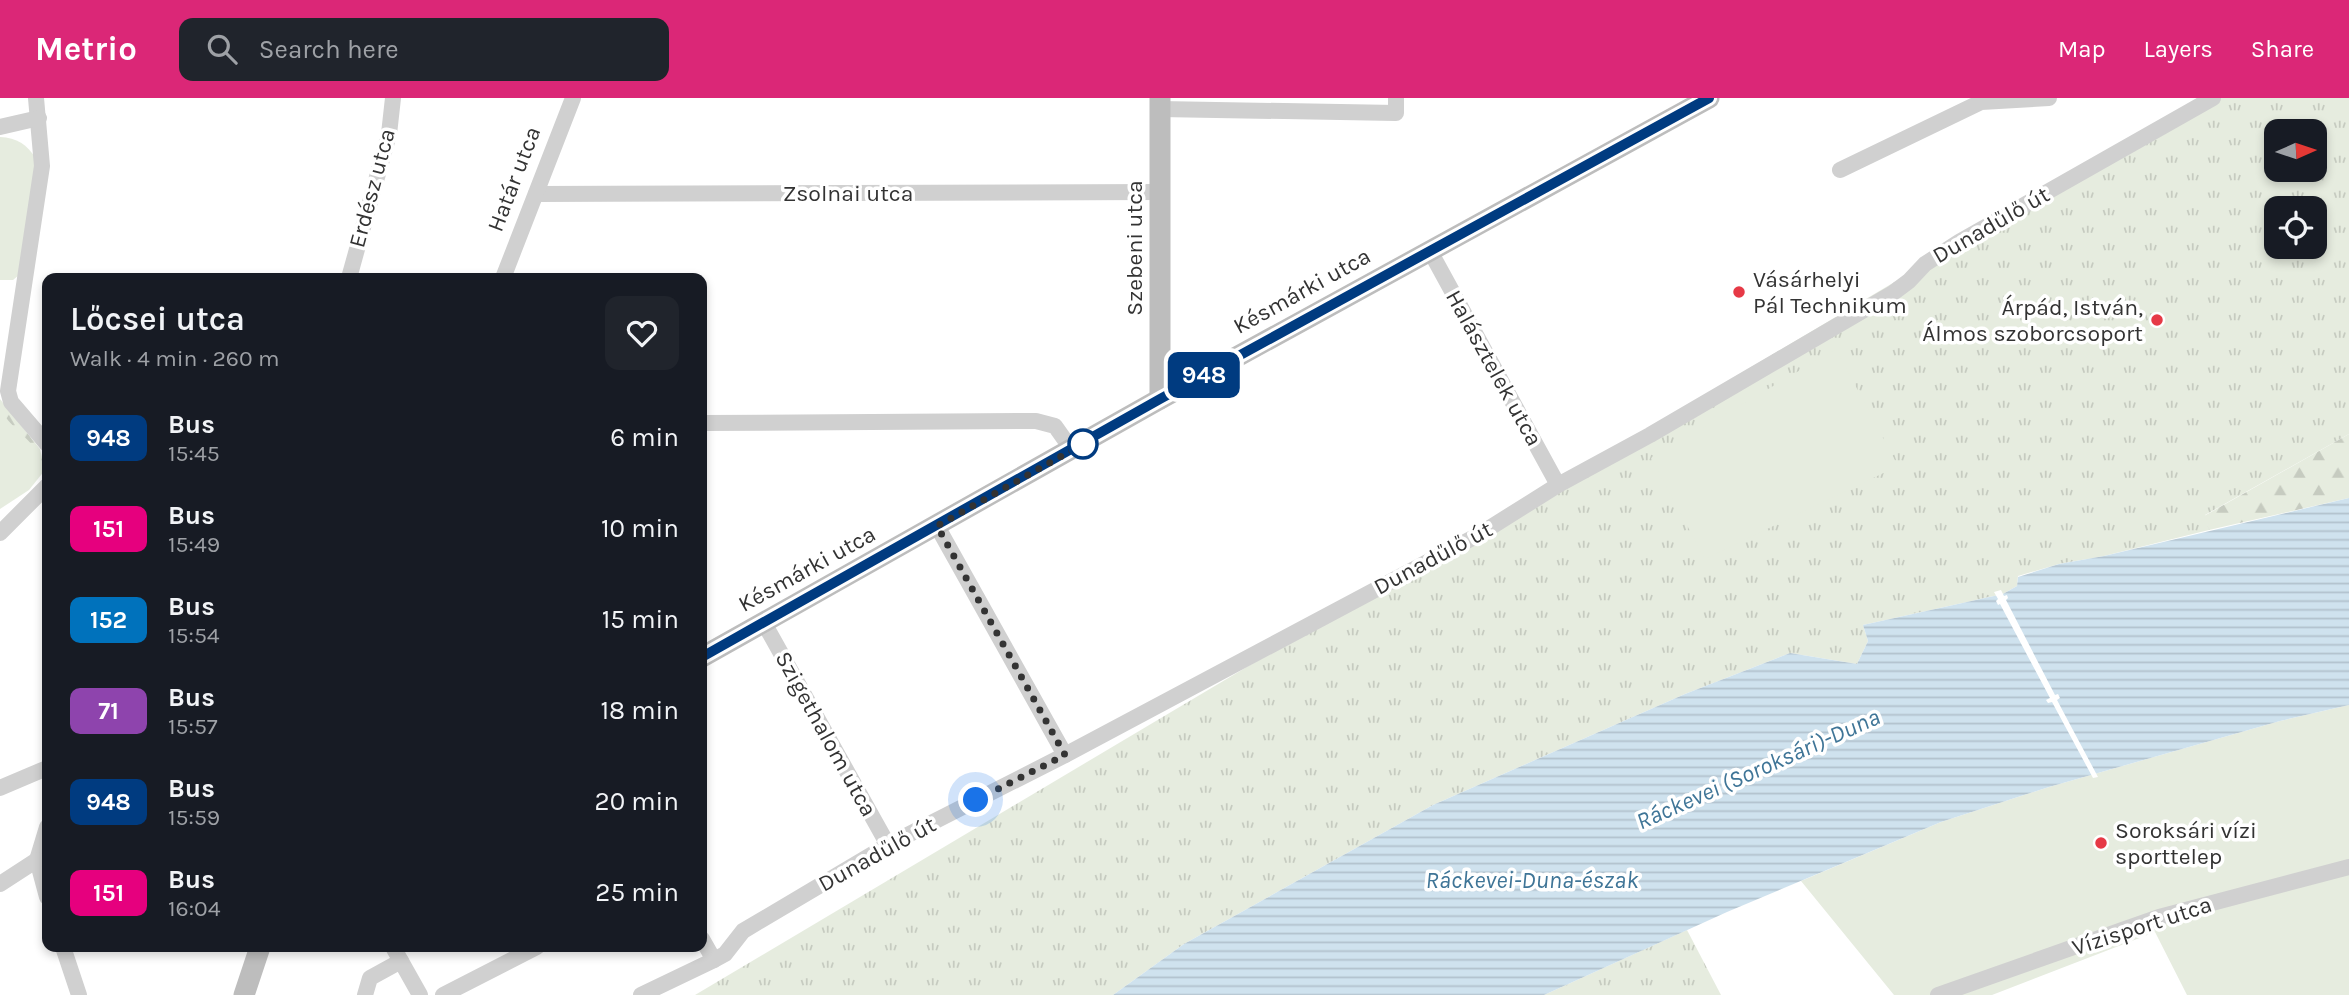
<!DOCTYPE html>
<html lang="en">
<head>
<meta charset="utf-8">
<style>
	body { margin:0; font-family:Karla,sans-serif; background:#20242c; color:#f1f3f6; height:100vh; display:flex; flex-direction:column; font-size:26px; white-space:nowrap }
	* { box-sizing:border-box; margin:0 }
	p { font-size:23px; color:#9ea1a6 }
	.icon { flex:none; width:38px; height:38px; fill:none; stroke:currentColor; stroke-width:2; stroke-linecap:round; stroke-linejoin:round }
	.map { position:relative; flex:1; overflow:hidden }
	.details { position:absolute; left:42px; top:175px; width:665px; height:679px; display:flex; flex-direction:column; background:#171b24; border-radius:14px; box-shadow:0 4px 10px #0003 }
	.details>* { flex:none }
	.badge { padding:0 14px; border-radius:10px; font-size:24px; line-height:46px }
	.needle { width:46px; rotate:87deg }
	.tools { position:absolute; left:2264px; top:21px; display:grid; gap:14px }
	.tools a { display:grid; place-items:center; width:63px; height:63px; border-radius:14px; background:#171b24; box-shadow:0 4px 10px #0003; font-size:35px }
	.you { position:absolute; width:35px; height:35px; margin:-18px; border:5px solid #fff; border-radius:50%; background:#1a73e8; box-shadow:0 0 0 10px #1a73e833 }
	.map>.badge { position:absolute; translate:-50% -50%; box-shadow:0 0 0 4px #fff }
	.round { display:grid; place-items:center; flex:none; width:74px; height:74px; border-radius:14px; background:#20242c }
	.overview { display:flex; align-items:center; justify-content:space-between; height:119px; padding:0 28px }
	h1 { font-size:33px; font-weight:600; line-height:52px }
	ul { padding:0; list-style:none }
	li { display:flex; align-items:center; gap:21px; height:91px; padding:0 28px }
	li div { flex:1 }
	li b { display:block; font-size:26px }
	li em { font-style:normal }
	li .badge { min-width:77px; font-weight:700; text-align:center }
	header { display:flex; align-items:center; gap:42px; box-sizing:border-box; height:98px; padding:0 35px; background:#db2777; color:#fff }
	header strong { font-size:33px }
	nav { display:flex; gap:38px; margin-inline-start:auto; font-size:24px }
	.search { width:490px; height:63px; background:#20242c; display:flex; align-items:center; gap:18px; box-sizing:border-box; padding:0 24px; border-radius:14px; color:#9ea1a6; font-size:26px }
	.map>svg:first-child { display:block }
</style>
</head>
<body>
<header>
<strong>Metrio</strong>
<div class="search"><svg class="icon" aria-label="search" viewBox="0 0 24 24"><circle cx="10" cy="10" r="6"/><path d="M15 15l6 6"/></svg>Search here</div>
<nav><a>Map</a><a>Layers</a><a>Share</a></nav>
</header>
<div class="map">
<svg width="2349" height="897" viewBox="0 0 2349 897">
	<defs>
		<pattern id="grass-tufts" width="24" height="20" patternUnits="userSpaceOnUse" patternTransform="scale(1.75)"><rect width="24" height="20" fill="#e6ecdf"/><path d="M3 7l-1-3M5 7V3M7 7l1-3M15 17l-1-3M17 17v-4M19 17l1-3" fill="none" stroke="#c6cbc0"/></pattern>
		<pattern id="forest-firs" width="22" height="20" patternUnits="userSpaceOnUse" patternTransform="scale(1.75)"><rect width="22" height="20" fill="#e6ecdf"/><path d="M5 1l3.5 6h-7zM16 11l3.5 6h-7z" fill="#c6cbc0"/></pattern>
		<pattern id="water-rules" width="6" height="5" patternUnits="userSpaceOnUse" patternTransform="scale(1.75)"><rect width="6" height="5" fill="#cfe2ee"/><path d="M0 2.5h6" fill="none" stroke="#b2c2cd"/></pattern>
	</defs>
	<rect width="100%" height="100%" fill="#fff"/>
	<!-- grass -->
	<g fill="url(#grass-tufts)" fill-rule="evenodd">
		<path d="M2204,0H2349V336L2205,417L2209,432L2104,458L2059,466L2018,478L2017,488L2003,496L1863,527L1868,543L1857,566L1790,555L1685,596L1433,707L1184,846L1113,897H695ZM2277,33H2315V72H2277ZM2277,110H2315V149H2277Z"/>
		<path d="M1687,832L1721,897H1544Z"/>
	</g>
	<!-- forest -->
	<g fill="url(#forest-firs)">
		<path d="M0,301L40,351L45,372L29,392L0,411Z"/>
		<path d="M2349,336V400L2209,432L2204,418Z"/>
	</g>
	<!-- green -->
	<g fill="#e6ecdf">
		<path d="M0,39C17,40 27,46 36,61L19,177L13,182H0Z"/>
		<path d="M1836,251L1898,368L1705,461L1651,360Z"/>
		<path d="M0,311C11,330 26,337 36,352C54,378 18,398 0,409Z"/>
		<path d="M2349,607V897H2187L2155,834L1992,897H1894L1801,783L1941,724L2049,689L2280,623Z"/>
	</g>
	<!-- water -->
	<path fill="url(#water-rules)" d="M2349,400V607L2280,623L2049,689L1941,724L1727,814L1544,897H1113L1184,846L1433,707L1685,596L1790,555L1857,566L1868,543L1863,527L2003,496L2017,488L2018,479L2059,466L2104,458Z"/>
	<!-- pier -->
	<path fill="#fff" d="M2001,492L2004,498L2007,497L2008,500L2006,502L2055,597L2058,596L2060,600L2057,602L2098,679L2093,680L2052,604L2048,605L2046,602L2050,600L2000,506L1998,507L1996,503L1998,501L1994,494Z"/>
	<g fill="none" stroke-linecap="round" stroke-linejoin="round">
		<!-- street -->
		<g stroke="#d0d0d0" stroke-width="16">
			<path d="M36,0L42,68L8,293L11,304L47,346"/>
			<path d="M1160,11L1396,15V0"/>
			<path d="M0,29L39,20"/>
			<path d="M1840,72L1981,4L2049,0"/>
			<path d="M536,96L1160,94"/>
			<path d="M1430,153L1558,387"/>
			<path d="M349,180L389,36L393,0"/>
			<path d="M503,180L573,0"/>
			<path d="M702,325L1036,323L1055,328L1072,352"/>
			<path d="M937,428L1065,657"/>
			<path d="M0,435L47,388"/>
			<path d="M764,525L888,747"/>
			<path d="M0,690L47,670"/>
			<path d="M47,729L37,762L47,799"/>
			<path d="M0,786L37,762"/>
			<path d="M702,841L714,862"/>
			<path d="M63,849L79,897"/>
			<path d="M393,849L420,897"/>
			<path d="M365,897L370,880L401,863"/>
			<path d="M443,897L537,849"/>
			<path d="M641,897L714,862L725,856L743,833L888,747L1065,657L1480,436L1558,387L1650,337L1893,195L1909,183L1925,166L1959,144L2213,0"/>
			<path d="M1938,897L2159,819L2349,769"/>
		</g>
		<!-- secondary -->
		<g stroke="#bdbdbd" stroke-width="21">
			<path d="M1160,0V301"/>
			<path d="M702,559L1160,301L1709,0"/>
			<path d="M244,897L260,849"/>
		</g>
	</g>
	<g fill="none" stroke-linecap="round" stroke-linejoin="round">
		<!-- line casing -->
		<g stroke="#fff" stroke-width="16">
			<path id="line" d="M702,559L1160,301L1709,0"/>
		</g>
		<!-- line -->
		<use href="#line" stroke="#003b80" stroke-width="10"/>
		<!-- walk -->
		<path stroke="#333" stroke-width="7" stroke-dasharray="0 12.6" d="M976,702L1065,657L937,428L1090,342L1083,346"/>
	</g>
	<!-- markers -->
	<g fill="#e63946" stroke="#fff" stroke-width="2.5">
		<circle cx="1739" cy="194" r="7"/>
		<circle cx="2157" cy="222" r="7"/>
		<circle cx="2101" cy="745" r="7"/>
	</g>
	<circle fill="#fff" stroke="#003b80" stroke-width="3.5" cx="1083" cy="346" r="14"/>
	<g text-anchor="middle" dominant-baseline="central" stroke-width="7" stroke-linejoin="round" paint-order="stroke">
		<!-- street labels -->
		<g font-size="23" fill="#333" stroke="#fff">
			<text transform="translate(514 81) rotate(-69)">Határ utca</text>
			<text transform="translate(372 90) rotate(-75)">Erdész utca</text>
			<text x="848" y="95">Zsolnai utca</text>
			<text transform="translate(1991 127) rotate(-30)">Dunadűlő út</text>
			<text transform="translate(1134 150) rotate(-90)">Szebeni utca</text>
			<text transform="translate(1302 193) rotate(-29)">Késmárki utca</text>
			<text transform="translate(1494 270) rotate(61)">Halásztelek utca</text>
			<text transform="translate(1433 460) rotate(-28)">Dunadűlő út</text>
			<text transform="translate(807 471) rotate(-29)">Késmárki utca</text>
			<text transform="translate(826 636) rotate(61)">Szigethalom utca</text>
			<text transform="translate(877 756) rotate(-29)">Dunadűlő út</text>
			<text transform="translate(2142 828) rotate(-18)">Vízisport utca</text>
		</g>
		<!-- poi labels -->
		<g font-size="23" fill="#333" stroke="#fff" text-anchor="start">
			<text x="1753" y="181">Vásárhelyi<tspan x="1753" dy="26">Pál Technikum</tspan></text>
			<text x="2143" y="209" text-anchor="end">Árpád, István,<tspan x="2143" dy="26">Álmos szoborcsoport</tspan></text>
			<text x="2115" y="732">Soroksári vízi<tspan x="2115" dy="26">sporttelep</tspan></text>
		</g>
		<!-- water labels -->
		<g font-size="24" font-style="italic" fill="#3f7597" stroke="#fff">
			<text transform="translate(1758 671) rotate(-24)">Ráckevei (Soroksári)-Duna</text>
			<text x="1532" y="782">Ráckevei-Duna-észak</text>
		</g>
	</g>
</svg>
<div class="tools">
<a><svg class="needle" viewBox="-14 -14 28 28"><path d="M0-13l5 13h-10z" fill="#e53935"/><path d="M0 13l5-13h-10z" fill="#9ea1a6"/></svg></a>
<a><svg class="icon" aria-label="locate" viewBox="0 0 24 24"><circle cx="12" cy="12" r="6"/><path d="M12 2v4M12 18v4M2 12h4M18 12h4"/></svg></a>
</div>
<div class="you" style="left:976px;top:702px"></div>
<b class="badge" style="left:1204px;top:277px;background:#003b80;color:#fff">948</b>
<section class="details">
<div class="overview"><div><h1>Lőcsei utca</h1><p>Walk · 4 min · 260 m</p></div><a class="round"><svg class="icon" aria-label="heart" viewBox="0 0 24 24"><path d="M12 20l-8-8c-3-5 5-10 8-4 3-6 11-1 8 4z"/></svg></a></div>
<ul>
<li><span class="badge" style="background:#003b80;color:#fff">948</span><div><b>Bus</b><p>15:45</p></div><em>6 min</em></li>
<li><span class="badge" style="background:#e6007e;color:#fff">151</span><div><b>Bus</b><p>15:49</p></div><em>10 min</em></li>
<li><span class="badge" style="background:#0072bc;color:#fff">152</span><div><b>Bus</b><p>15:54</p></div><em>15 min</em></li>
<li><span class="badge" style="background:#8e44ad;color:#fff">71</span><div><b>Bus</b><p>15:57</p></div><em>18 min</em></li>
<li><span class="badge" style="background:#003b80;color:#fff">948</span><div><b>Bus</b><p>15:59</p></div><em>20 min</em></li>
<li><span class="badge" style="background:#e6007e;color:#fff">151</span><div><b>Bus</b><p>16:04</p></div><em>25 min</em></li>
</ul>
</section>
</div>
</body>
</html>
